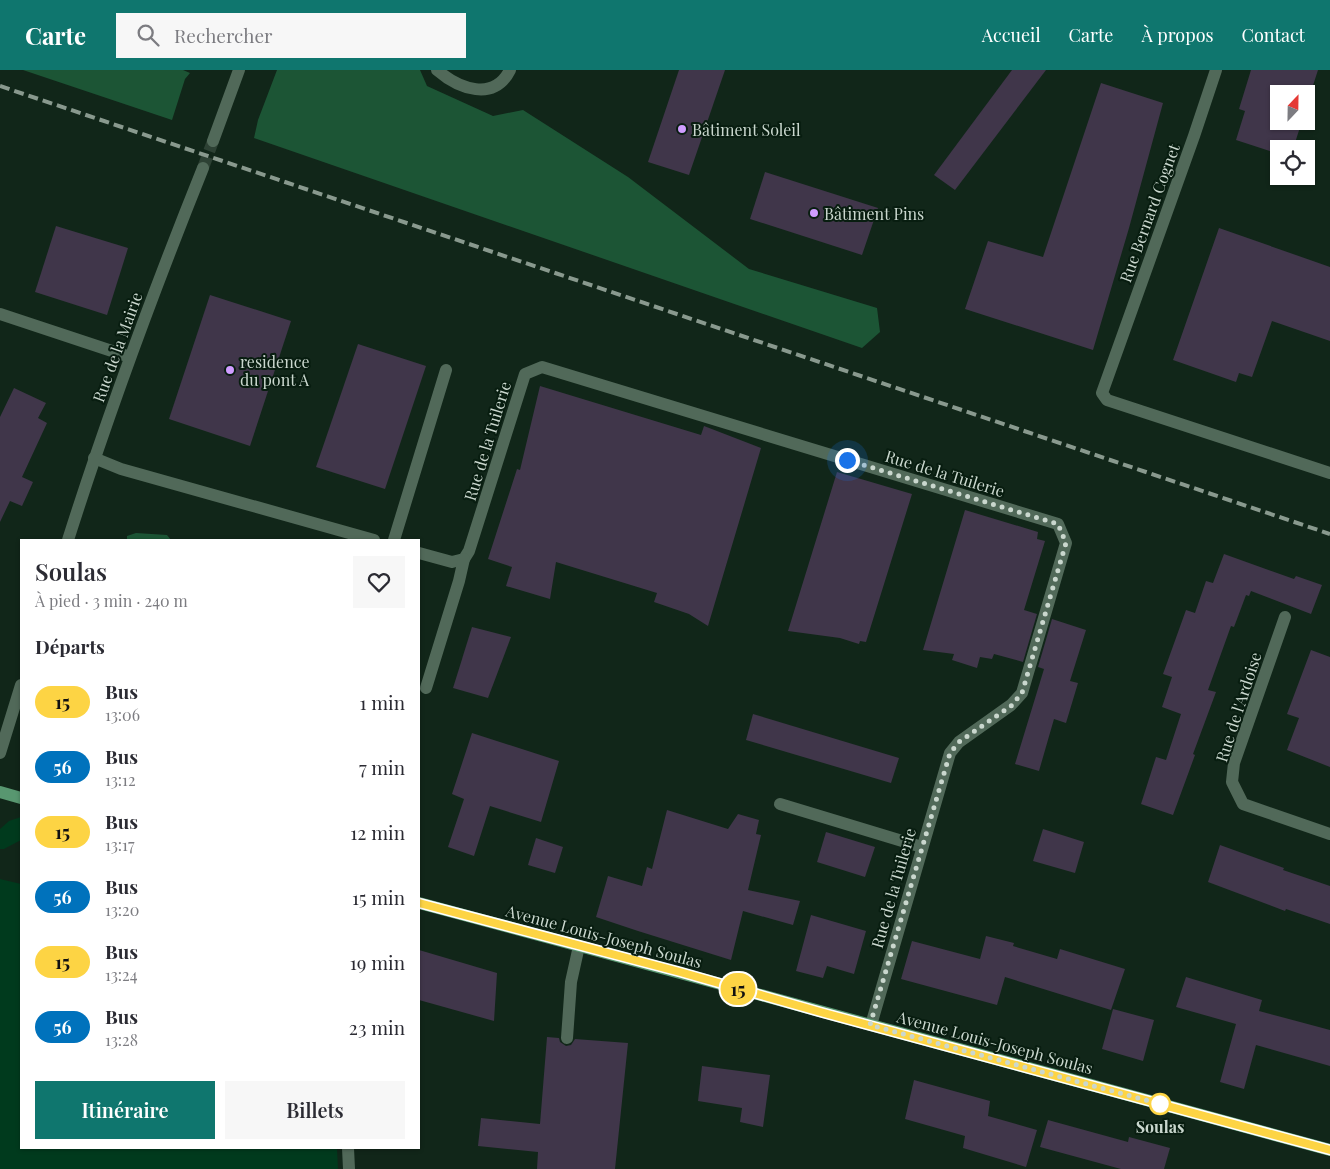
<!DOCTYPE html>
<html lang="fr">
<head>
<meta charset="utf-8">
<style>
	body { margin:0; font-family:"Playfair Display",serif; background:#f7f7f7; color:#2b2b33; height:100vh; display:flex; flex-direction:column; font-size:19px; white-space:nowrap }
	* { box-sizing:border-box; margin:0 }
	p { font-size:16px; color:#7c7c81 }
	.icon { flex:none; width:28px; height:28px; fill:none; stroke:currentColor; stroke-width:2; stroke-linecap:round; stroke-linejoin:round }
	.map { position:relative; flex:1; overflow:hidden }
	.details { position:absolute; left:20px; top:469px; width:400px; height:610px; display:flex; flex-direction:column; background:#fff; border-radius:0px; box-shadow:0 1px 4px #0004 }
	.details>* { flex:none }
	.badge { padding:0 10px; border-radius:16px; font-size:18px; line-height:32px }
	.needle { width:32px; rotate:22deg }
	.buttons { position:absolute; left:1270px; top:15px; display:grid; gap:10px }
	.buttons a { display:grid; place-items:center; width:45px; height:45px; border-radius:0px; background:#fff; box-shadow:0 1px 4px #0004; font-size:25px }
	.you { position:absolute; width:25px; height:25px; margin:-12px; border:4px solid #fff; border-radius:50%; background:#1a73e8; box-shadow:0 0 0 8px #1a73e833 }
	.map>.badge { position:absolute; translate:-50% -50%; box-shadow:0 0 0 2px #fff }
	h2 { padding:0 15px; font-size:19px; line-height:45px }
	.round { display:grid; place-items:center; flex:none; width:52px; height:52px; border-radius:0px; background:#f7f7f7 }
	.summary { display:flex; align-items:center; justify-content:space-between; height:85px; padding:0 15px }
	h1 { font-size:24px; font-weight:600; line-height:38px }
	.primary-button { display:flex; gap:10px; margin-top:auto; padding:10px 15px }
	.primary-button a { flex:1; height:58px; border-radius:0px; background:#0f766e; color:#fff; font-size:20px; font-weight:600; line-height:58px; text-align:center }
	.primary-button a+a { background:#f7f7f7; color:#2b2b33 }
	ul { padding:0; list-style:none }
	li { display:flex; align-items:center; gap:15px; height:65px; padding:0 15px }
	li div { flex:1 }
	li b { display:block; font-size:19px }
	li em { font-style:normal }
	li .badge { min-width:55px; font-weight:700; text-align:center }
	header { display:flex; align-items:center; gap:30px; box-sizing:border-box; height:70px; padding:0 25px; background:#0f766e; color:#fff }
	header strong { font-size:24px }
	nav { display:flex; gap:28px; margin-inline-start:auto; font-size:18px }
	.search { width:350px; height:45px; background:#f7f7f7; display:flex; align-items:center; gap:12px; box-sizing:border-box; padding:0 18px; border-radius:0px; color:#7c7c81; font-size:19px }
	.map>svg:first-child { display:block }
</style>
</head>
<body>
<header>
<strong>Carte</strong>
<div class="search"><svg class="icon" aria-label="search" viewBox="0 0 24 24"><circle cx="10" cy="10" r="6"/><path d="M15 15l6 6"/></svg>Rechercher</div>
<nav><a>Accueil</a><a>Carte</a><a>À propos</a><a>Contact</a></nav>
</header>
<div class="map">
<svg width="1330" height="1099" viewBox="0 0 1330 1099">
	<rect width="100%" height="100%" fill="#112619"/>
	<!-- green -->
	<g fill="#003a1d">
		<path d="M21,747V770L4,779H0V759L9,751Z"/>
		<path d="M0,809L21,814V1078H337L338,1099H0Z"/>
	</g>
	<!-- forest -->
	<g fill="#1c5535">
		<path d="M23,0H183L190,3L185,9L172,50Z"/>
		<path d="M277,0H420L427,16L493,46L523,40L628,107L749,199L877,238L880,262L862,278L254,68L258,50Z"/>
		<path d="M136,463L167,465L171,470H127V466Z"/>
	</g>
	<!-- building -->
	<g fill="#40364a">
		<path d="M679,0H725L689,105L648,92Z"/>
		<path d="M1012,0H1046L955,120L934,105Z"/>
		<path d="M1251,0H1318L1306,37V24H1279V51H1302L1293,79H1279V84L1236,70L1245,41L1239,39Z"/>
		<path d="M1101,13L1163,33L1129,158L1093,280L965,239L988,171L1043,187Z"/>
		<path d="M765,102L878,138L862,185L750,149Z"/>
		<path d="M56,156L128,178L107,245L35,222Z"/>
		<path d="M1219,158L1330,197V271L1272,251L1252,307L1239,303L1236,312L1173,290Z"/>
		<path d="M210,225L291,251L250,376L169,349Z"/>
		<path d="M358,274L426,296L385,419L316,397Z"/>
		<path d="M540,316L701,365L704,356L761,378L708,556L689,544L654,532L657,523L556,492L550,529L506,516L512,497L488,489L517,399L520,400Z"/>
		<path d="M14,318L46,333L38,348L47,353L22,407L33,412L22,436L10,431L0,452V347Z"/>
		<path d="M837,402L912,424L866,572L860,571L859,574L840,568L788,561Z"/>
		<path d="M965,440L1038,462L1037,469L1045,471L1024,540L1037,544L1023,592L994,584L992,589L980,587L977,598L952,590L954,584L923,580Z"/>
		<path d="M1224,484L1294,509L1296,506L1322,515L1311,544L1251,521L1249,526L1246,525L1234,557L1231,556L1208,620L1216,622L1193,684L1195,685L1173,745L1141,734L1156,687L1166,690L1181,644L1162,637L1172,607L1163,604L1186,540L1195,543L1206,511L1213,513Z"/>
		<path d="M1052,549L1086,560L1070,611L1078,613L1066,653L1054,649L1039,701L1015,694L1044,599L1038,597Z"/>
		<path d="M472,557L511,567L488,628L453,618Z"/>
		<path d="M1311,580L1330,587V697L1287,680L1299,648L1287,644Z"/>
		<path d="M753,644L899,688L891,713L746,670Z"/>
		<path d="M472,663L559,691L541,752L490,736L474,786L448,777L464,729L452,724Z"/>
		<path d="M667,740L728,759L738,744L759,750L756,764L761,765L748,820L800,831L793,855L743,841L731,890L638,861L596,847L608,806L642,816L647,797L652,799Z"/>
		<path d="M1043,759L1084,772L1075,803L1033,791Z"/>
		<path d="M826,762L875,777L865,807L817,792Z"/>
		<path d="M536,768L563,777L555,803L528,795Z"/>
		<path d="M1220,775L1284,798L1283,800L1330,816V854L1286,839L1285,841L1208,812Z"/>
		<path d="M811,845L866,861L854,904L827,896L823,908L796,901Z"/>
		<path d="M986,866L1014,873L1013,876L1057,889L1060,879L1125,899L1111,940L1005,907L997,935L901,909L912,871L980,889Z"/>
		<path d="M419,880L497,903L494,951L419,930Z"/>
		<path d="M1186,907L1262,930L1259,941L1330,960V996L1256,975L1244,1019L1220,1012L1236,954L1176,937Z"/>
		<path d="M1113,939L1154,950L1143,991L1102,979Z"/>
		<path d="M547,967L559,968L560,972L566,976L571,975L575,969L628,973L615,1099H537L538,1082L478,1076L481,1048L540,1054Z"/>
		<path d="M702,996L770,1005L763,1057L740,1052L742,1038L698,1031Z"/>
		<path d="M914,1010L990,1031L988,1046L1037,1060L1026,1097L963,1078L965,1066L905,1049Z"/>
		<path d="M1048,1050L1128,1072L1129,1067L1170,1078L1164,1099H1121L1040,1077Z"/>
	</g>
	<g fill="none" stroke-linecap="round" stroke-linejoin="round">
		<!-- minor-tunnel -->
		<path stroke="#2d4134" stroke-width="12" stroke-dasharray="12 6" stroke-linecap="butt" d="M203,98L213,71"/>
		<!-- minor -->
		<g stroke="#516959" stroke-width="12">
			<path d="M437,0C459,19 494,32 510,0"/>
			<path d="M1216,0L1194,66L1102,323L1107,330L1330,403"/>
			<path d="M213,71L239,0"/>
			<path d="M0,244L130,287"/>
			<path d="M94,388L121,399L374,470"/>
			<path d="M68,470C108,344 154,220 203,98"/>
			<path d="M394,470L446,300"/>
			<path d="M419,483L452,492L464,489L469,481L525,304L542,297L1058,454L1066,473L1022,623L1011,635L959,672L950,683L871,955"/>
			<path d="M1285,547L1234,693L1232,712L1243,734L1330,764"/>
			<path d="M426,618L459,511L464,489"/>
			<path d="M0,683L21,615"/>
			<path d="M780,734L922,777"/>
			<path d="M567,968L571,912L579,876"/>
			<path d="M348,1078L349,1099"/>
		</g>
		<!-- major -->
		<g stroke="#589770" stroke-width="12">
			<path d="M0,722L21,728"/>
			<path d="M419,833L680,903L1330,1080"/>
		</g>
		<!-- rail -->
		<path stroke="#89998e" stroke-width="4" stroke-dasharray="10 5" stroke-linecap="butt" d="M0,16L1330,464"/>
	</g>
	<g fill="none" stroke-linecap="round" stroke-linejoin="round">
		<!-- line casing -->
		<g stroke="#fff" stroke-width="11">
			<path id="line" d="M419,833L680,902L824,943L1330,1080"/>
		</g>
		<!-- line -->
		<use href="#line" stroke="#fdd444" stroke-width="8"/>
		<!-- walk -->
		<path stroke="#cad7ce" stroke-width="5" stroke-dasharray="0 9" d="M847,390L1058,454L1066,473L1022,623L1011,636L959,672L950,683L870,955L1160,1034"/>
	</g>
	<!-- markers -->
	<g fill="#d09dff" stroke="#081d10" stroke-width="2">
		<circle cx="682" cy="59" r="5"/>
		<circle cx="814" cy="143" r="5"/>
		<circle cx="230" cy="300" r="5"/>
	</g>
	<circle fill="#fff" stroke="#fdd444" stroke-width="2.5" cx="1160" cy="1034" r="10"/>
	<g text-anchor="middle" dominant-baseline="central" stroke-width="4" stroke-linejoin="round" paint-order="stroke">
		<!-- poi labels -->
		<g font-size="16" fill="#cad7ce" stroke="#081d10" text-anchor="start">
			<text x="692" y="59">Bâtiment Soleil</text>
			<text x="824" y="143">Bâtiment Pins</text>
			<text x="240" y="291">residence<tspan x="240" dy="18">du pont A</tspan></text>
		</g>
		<!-- street labels -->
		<g font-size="16" fill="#cad7ce" stroke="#081d10">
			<text transform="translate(1149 143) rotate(-70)">Rue Bernard Cognet</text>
			<text transform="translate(117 277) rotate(-70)">Rue de la Mairie</text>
			<text transform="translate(487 371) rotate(-73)">Rue de la Tuilerie</text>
			<text transform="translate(945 403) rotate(17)">Rue de la Tuilerie</text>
			<text transform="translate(1238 637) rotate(-72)">Rue de l'Ardoise</text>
			<text transform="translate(893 818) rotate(-74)">Rue de la Tuilerie</text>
			<text transform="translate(604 866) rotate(15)">Avenue Louis-Joseph Soulas</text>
			<text transform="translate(995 972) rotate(15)">Avenue Louis-Joseph Soulas</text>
		</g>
		<!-- stop labels -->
		<g font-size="16" font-weight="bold" fill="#cad7ce" stroke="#081d10">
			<text x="1160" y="1056">Soulas</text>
		</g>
	</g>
</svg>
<div class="buttons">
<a><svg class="needle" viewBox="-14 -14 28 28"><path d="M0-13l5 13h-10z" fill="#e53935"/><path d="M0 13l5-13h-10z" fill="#7c7c81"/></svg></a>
<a><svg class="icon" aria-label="locate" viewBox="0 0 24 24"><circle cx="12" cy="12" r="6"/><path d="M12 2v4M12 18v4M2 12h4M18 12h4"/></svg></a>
</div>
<div class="you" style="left:847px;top:390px"></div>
<b class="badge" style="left:738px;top:919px;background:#fdd444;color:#111">15</b>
<section class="details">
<div class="summary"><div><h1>Soulas</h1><p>À pied · 3 min · 240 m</p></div><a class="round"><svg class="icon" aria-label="heart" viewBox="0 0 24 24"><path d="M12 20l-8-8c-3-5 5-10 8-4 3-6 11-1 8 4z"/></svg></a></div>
<h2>Départs</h2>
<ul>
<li><span class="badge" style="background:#fdd444;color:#111">15</span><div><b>Bus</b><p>13:06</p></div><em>1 min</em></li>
<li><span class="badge" style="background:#0072bc;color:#fff">56</span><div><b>Bus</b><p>13:12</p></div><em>7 min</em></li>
<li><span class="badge" style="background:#fdd444;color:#111">15</span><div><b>Bus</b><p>13:17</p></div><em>12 min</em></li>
<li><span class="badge" style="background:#0072bc;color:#fff">56</span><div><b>Bus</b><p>13:20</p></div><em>15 min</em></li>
<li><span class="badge" style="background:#fdd444;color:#111">15</span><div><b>Bus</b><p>13:24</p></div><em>19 min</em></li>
<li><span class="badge" style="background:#0072bc;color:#fff">56</span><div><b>Bus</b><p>13:28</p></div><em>23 min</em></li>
</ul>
<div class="primary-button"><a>Itinéraire</a><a>Billets</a></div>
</section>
</div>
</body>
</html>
